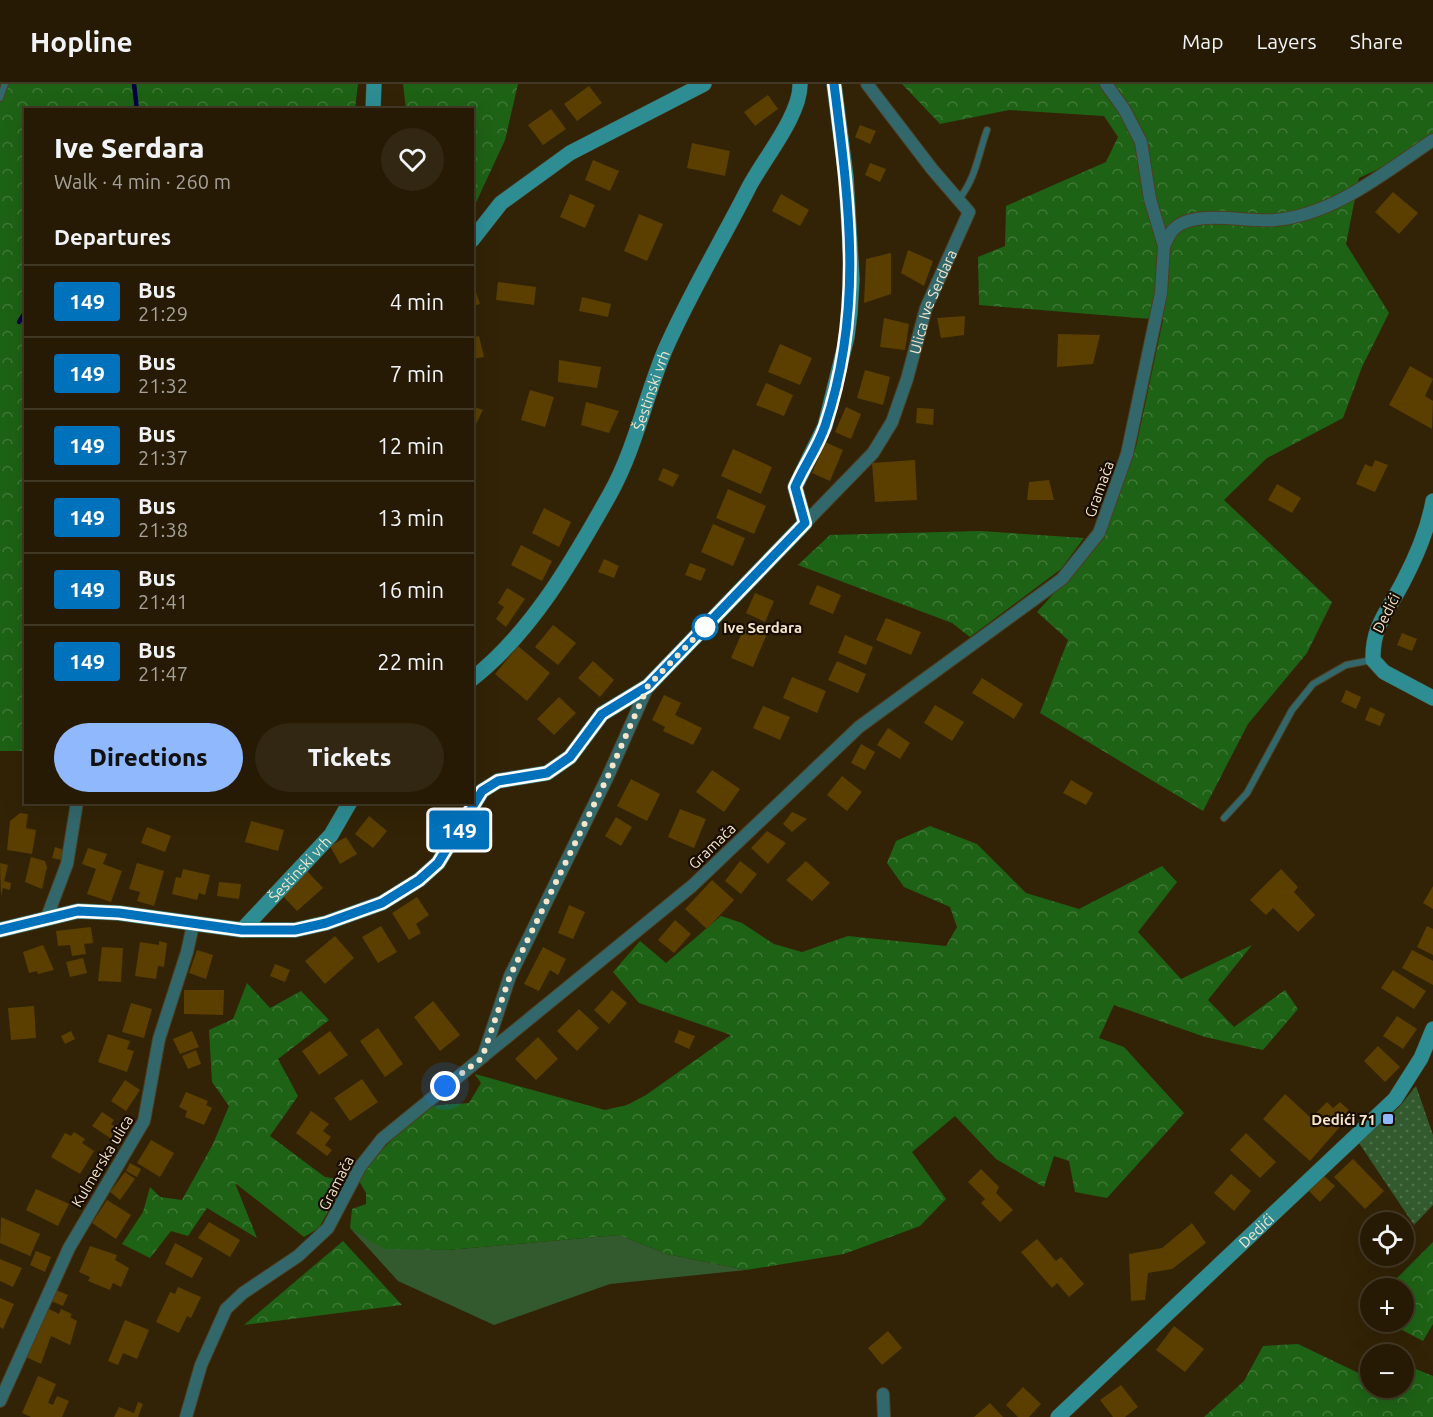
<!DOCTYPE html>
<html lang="en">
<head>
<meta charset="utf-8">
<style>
	body { margin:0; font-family:Ubuntu,sans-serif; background:#322713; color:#f1f3f6; height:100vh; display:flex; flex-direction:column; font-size:22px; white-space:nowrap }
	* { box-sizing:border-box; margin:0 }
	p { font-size:20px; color:#a4a19a }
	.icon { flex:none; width:33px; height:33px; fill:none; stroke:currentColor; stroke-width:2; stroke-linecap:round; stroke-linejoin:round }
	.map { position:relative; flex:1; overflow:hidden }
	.details { position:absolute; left:24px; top:24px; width:450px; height:696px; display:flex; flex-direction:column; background:#261a04; border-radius:0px; box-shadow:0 6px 24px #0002,0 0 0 2px #423826 }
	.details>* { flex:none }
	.badge { padding:0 12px; border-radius:4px; font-size:21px; line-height:39px }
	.controls { position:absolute; left:1360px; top:1128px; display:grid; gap:12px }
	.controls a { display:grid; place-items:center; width:54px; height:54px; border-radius:50%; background:#261a04; box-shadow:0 6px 24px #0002,0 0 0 2px #423826; font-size:30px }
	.you { position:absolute; width:30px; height:30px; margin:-15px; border:4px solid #fff; border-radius:50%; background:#1a73e8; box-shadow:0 0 0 9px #1a73e833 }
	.map>.badge { position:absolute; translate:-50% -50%; box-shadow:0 0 0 3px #fff }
	h2 { padding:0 30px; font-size:22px; line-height:54px }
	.round { display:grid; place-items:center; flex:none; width:63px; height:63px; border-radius:32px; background:#322713 }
	.overview { display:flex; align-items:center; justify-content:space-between; height:102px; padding:0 30px }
	h1 { font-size:28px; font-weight:800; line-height:45px }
	.primary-button { display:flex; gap:12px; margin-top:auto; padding:12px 30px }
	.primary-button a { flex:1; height:69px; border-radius:36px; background:#90b8fd; color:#111; font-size:24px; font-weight:800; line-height:69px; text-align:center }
	.primary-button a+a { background:#322713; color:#f1f3f6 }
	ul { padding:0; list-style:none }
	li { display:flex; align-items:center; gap:18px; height:72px; padding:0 30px; border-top:2px solid #423826 }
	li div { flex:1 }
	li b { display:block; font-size:22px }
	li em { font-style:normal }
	li .badge { min-width:66px; font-weight:700; text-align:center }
	header { display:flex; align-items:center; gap:36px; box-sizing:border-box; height:84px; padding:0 30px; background:#261a04; border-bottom:2px solid #423826 }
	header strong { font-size:28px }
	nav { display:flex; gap:33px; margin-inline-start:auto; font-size:21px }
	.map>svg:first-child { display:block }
</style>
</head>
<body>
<header>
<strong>Hopline</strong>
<nav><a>Map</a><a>Layers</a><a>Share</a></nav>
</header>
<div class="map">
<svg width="1433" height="1333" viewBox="0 0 1433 1333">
	<defs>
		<pattern id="forest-crowns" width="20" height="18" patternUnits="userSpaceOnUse" patternTransform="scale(1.5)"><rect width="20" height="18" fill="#1e6215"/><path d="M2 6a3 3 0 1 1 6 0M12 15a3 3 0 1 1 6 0" fill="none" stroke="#3f7836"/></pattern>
		<pattern id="park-dots" width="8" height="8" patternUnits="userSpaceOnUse" patternTransform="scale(1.5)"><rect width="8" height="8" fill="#335a2e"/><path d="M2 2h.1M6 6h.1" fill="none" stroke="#51724b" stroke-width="1.8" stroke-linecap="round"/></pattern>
	</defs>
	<rect width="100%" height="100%" fill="#322306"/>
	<!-- green -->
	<path fill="#335a2e" d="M350,1144L384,1164L448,1166L619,1151L667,1170L746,1186L610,1200L494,1241L398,1197Z"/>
	<!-- forest -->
	<g fill="url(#forest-crowns)">
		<path d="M0,0H358L355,25L26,26L25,669L22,667H0Z"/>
		<path d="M403,0H518L505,56L473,125L472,26L406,25Z"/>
		<path d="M902,0H1433V60L1359,94L1346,160L1389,229L1362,283L1343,334L1267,374L1224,416L1332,518L1307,569L1248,640L1203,727L1040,629L1068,556L1037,528L1103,455L1136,363L1163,236L979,221L978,173L1005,162L1006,122L1106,78L1118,53L1104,32L1009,26L940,40Z"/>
		<path d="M980,447L1084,454L1061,485L970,553L952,539L798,481L830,451Z"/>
		<path d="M930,742L977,760L1026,809L1079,825L1162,782L1177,798L1138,848L1181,895L1252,861L1208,916L1234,943L1285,906L1298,925L1263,966L1205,953L1114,921L1099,954L1124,963L1184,1029L1107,1114L1075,1108L1069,1077L1054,1072L1044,1103L996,1075L955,1032L912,1068L946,1115L920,1142L844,1170L746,1186L667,1170L619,1151L448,1166L384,1165L350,1144L352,1125L366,1120V1109L359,1097C369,1076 411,1034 432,1023C438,1020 461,1020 469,1019L481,999L475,990L605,1026L627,1021L646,1011L731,951L639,919L613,888L640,857L666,879L721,832L742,839L774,860L802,868L848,852L946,862L957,843L950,823L904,803L887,779L896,757Z"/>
		<path d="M247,899L270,924L301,907L329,936L278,975L298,1012L270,1052L325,1093L345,1096L319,1144L304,1153L235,1099L257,1154L207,1124L188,1152L171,1147L150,1174L122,1160L143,1128L150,1103L160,1113L182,1116L213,1060L229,1022L212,998L209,946L233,935Z"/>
		<path d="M343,1157L402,1221L244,1241Z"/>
		<path d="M1433,1158V1240L1423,1257L1387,1238H1404V1204H1387Z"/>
		<path d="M1298,1260L1371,1295V1304H1404L1406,1281L1433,1292V1333H1204L1244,1297L1263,1262Z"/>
	</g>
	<!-- park -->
	<path fill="url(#park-dots)" d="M1416,1002L1433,1051V1121L1414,1141L1359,1059L1400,1022Z"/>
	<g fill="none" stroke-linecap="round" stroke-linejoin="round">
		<!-- stream -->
		<g stroke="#000045" stroke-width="4.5">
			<path d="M134,0L137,26"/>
			<path d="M19,238L26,227"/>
		</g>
	</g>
	<!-- building -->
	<g fill="#5a3f01">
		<path d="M589,2L602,19L577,37L564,20Z"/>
		<path d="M768,11L778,25L755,42L744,28Z"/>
		<path d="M551,25L566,45L543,61L528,41Z"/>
		<path d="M860,41L876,47L870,60L855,53Z"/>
		<path d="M692,59L730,67L725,92L687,84Z"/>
		<path d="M593,76L619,87L610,107L585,96Z"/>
		<path d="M870,79L886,85L880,98L865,91Z"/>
		<path d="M1393,108L1418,129L1399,150L1375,128Z"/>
		<path d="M570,110L595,121L585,144L560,133Z"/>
		<path d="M781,110L809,126L800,142L772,127Z"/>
		<path d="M639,130L663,140L647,177L624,167Z"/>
		<path d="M908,166L933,177L924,202L901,189Z"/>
		<path d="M891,169V210L864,219L866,175Z"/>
		<path d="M472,197L480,220L472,222Z"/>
		<path d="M498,198L536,203L534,221L496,216Z"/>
		<path d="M582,213L611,220L608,233L579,227Z"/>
		<path d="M965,232L964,251L941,254L937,234Z"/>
		<path d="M884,234L909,240L905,266L880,263Z"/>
		<path d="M1058,250L1100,251L1093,280L1057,283Z"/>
		<path d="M479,252L484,273L472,275V254Z"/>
		<path d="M780,260L812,274L800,301L768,288Z"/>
		<path d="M559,276L601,283L597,304L558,298Z"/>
		<path d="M1410,282L1433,295L1425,312L1433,317L1432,345L1389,321Z"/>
		<path d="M865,286L890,293L883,321L857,314Z"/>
		<path d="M766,299L793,311L784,332L756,321Z"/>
		<path d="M530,306L554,313L545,343L521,336Z"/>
		<path d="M586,318L619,327L609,349L581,341Z"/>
		<path d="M472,322L483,326L472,348Z"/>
		<path d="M846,323L861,330L851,355L835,348Z"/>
		<path d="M917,324L934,325L933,341L916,339Z"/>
		<path d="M825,358L843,366L830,397L812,389Z"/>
		<path d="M733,365L772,383L761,410L721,392Z"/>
		<path d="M915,376L917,416L875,418L872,379Z"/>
		<path d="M1375,376L1388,381L1375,408L1356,400L1365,380L1372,383Z"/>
		<path d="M663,384L679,391L673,403L658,396Z"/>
		<path d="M1049,396L1054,416H1027L1029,398Z"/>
		<path d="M1277,400L1301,414L1292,429L1268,416Z"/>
		<path d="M728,405L766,422L754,450L716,434Z"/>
		<path d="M544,424L571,438L559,463L532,449Z"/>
		<path d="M713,440L745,454L733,482L701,468Z"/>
		<path d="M521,461L552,477L542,497L511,481Z"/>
		<path d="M604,475L619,482L614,494L598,488Z"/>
		<path d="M690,479L706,485L701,497L685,491Z"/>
		<path d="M817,501L841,511L833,530L809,520Z"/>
		<path d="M507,504L525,515L506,543L496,535L504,523L498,519Z"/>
		<path d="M755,509L774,517L765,538L746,529Z"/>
		<path d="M886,534L921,548L911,571L876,556Z"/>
		<path d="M553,541L576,559L558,581L535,563Z"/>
		<path d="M745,541L767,550L753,583L731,574Z"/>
		<path d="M1402,549L1417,555L1412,567L1397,561Z"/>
		<path d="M845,551L873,563L866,581L838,569Z"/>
		<path d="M518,562L550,589L527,617L495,590Z"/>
		<path d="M593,577L614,596L600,613L578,594Z"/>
		<path d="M837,577L866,590L858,609L828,596Z"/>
		<path d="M792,593L826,607L817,629L783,614Z"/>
		<path d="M982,594L1023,620L1014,635L972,609Z"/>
		<path d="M1346,606L1361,613L1356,625L1341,618Z"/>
		<path d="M664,611L681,619L675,631L702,644L693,661L663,647L665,643L652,636Z"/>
		<path d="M559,613L576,629L554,651L537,635Z"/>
		<path d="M935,621L964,638L952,657L924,639Z"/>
		<path d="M763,622L790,633L780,656L753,644Z"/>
		<path d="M1370,623L1385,630L1380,642L1365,636Z"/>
		<path d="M888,644L910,659L900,675L877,661Z"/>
		<path d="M861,660L875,668L865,686L851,679Z"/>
		<path d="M712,686L740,705L724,728L696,708Z"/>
		<path d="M842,692L862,708L847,727L827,711Z"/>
		<path d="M631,695L660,710L647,737L617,722Z"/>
		<path d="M1071,696L1093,709L1086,721L1063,709Z"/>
		<path d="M680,725L706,735L694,764L668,753Z"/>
		<path d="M792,728L807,735L792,748L783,740Z"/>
		<path d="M20,729L28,730L26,744L36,746L32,770L7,766L10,737Z"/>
		<path d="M369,732L387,747L373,764L355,750Z"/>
		<path d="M616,733L632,743L621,762L605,752Z"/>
		<path d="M251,737L284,746L278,767L245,758Z"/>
		<path d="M147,743L171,752L165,768L141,759Z"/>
		<path d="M767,747L786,759L768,780L751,764Z"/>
		<path d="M478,749L493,756L488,768L472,761Z"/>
		<path d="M346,753L357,770L340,780L330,762Z"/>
		<path d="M55,763L64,766L61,776L52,774Z"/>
		<path d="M88,764L107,770L103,780L122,787L111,818L87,810L96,785L82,780Z"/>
		<path d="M31,773L45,777L47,783L42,805L25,798Z"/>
		<path d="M740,777L757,790L741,810L725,797Z"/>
		<path d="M806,777L830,799L812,817L786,796Z"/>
		<path d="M0,779L8,781L4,797L11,799L10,806L3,804L1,812Z"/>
		<path d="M137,779L164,787L154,822L137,817L140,808L129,805Z"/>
		<path d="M183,785L210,791L205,811L199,809L197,816L172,810L176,793L181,794Z"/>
		<path d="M1281,785L1298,803L1294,808L1315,831L1298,848L1273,824L1266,831L1250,816Z"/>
		<path d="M307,787L323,804L297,827L281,810Z"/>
		<path d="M712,796L734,816L707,845L685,825Z"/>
		<path d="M219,798L241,800L239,815L217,812Z"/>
		<path d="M1433,802V825L1423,819Z"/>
		<path d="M417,813L429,831L416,840L421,849L409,856L392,829Z"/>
		<path d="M569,821L585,828L573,855L558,849Z"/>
		<path d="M675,836L691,850L674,869L658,856Z"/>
		<path d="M381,842L397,868L378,879L362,853Z"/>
		<path d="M1427,842L1433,845V871L1417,863Z"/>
		<path d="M91,843L93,859L84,860L86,870L72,872L70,861L58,862L56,847Z"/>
		<path d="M335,852L354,874L325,900L305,877Z"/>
		<path d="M159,857L167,859L164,883L158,882L156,895L135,892L140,858L159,861Z"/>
		<path d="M43,861L54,886L38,890L37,887L29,889L23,868Z"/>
		<path d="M102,863L123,864L121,898L98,897Z"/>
		<path d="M543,863L566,875L558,891L550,886L539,907L524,900Z"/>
		<path d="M197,866L213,871L206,895L189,889Z"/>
		<path d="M1412,866L1433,877V901L1402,884Z"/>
		<path d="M83,874L87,889L70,893L66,878Z"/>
		<path d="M275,880L290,886L285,898L270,892Z"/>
		<path d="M1393,886L1426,907L1414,925L1381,904Z"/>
		<path d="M184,906H224L223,931L184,930Z"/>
		<path d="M612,906L627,919L609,940L594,926Z"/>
		<path d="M433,917L460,951L440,967L414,933Z"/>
		<path d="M131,919L152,925L144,954L122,948Z"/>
		<path d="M34,922L36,954L11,956L8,924Z"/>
		<path d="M579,925L599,944L577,967L557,947Z"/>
		<path d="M1397,932L1417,945L1403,965L1383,952Z"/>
		<path d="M378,944L403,980L385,993L360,957Z"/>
		<path d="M679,946L695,952L689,965L674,958Z"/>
		<path d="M71,947L75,955L65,960L61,952Z"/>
		<path d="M192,947L199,963L180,970L173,955Z"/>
		<path d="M330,947L348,971L319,991L302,967Z"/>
		<path d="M108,950L130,957L127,965L134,967L127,988L98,978Z"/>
		<path d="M538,953L558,975L536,996L515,975Z"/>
		<path d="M1378,962L1400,983L1385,998L1364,977Z"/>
		<path d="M196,966L201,980L188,985L182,972Z"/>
		<path d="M362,995L378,1018L350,1037L334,1014Z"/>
		<path d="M125,996L140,1006L126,1027L111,1017Z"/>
		<path d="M186,1008L208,1017L206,1021L212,1024L204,1041L185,1033L187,1027L179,1023Z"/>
		<path d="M1285,1010L1311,1034L1327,1018L1333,1024L1340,1018L1352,1029L1310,1077L1263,1035Z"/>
		<path d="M311,1027L329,1040L323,1047L331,1053L325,1061L332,1066L327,1072L296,1049Z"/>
		<path d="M102,1028L114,1036L111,1040L121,1046L113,1056L92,1042Z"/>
		<path d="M74,1048L85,1055L82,1059L94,1067L80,1090L51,1073L65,1049L71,1052Z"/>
		<path d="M1246,1049L1276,1078L1260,1094L1230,1066Z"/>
		<path d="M151,1056L174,1069L160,1093L137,1079Z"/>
		<path d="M1353,1075L1384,1107L1365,1125L1334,1093Z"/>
		<path d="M130,1079L141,1085L137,1093L126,1087Z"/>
		<path d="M981,1085L999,1103L996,1109L1013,1126L1000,1138L981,1119L985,1115L968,1098Z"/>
		<path d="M125,1088L135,1095L120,1116L110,1108Z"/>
		<path d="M1231,1090L1251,1107L1234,1127L1214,1109Z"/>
		<path d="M1324,1092L1335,1102L1320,1118L1309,1107Z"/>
		<path d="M36,1105L69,1120L58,1142L26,1126Z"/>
		<path d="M107,1116L131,1131L116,1155L92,1139Z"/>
		<path d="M1,1133L40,1150L30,1172L0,1159Z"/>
		<path d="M209,1138L240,1156L230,1173L198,1154Z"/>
		<path d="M1192,1139L1206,1159L1172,1185L1148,1189L1145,1216L1131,1217L1129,1170L1162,1164Z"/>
		<path d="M1037,1155L1056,1177L1061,1173L1084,1200L1069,1213L1057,1199L1052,1204L1021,1168Z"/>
		<path d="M175,1159L203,1174L192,1194L165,1180Z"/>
		<path d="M90,1162L117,1171L115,1176L129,1184L121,1203L113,1199L110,1206L88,1197L90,1193L79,1188Z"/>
		<path d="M36,1167L51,1173L45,1188L30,1181Z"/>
		<path d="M0,1175L22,1184L13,1203L0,1197Z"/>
		<path d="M178,1203L201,1213L191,1234L187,1232L179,1249L156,1238L170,1208L175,1210Z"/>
		<path d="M56,1206L68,1211L63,1222L51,1217Z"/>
		<path d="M0,1214L14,1220L3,1245L0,1243Z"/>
		<path d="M47,1224L59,1230L61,1225L72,1230L70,1233L77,1237L70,1261L51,1252L41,1280L26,1273Z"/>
		<path d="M125,1236L149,1246L137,1275L123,1269L118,1281L108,1277Z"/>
		<path d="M1174,1242L1204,1265L1185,1288L1156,1266Z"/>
		<path d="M888,1247L902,1264L882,1281L868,1264Z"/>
		<path d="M38,1292L56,1300L48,1319L53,1321L57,1312L69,1317L62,1333H31L22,1329Z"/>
		<path d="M1121,1301L1138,1323L1125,1333H1113L1100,1316Z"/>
		<path d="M1023,1303L1041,1320L1029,1333H1018L1006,1321Z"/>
		<path d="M138,1318L143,1320L138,1333H114L119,1323L134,1329Z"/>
		<path d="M990,1319L1003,1333H974Z"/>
	</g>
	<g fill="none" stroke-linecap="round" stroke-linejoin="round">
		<!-- lane casing -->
		<g stroke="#4d3e21" stroke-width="8">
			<g id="lane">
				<path d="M0,14L5,0"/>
				<path d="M959,115C976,94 978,71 987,46"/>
				<path d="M1224,734L1247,709L1292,626L1313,600L1346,581L1372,576"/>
			</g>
		</g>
		<!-- street casing -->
		<g stroke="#4d3e21" stroke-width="14">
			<g id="street">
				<path d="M1164,162C1167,157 1169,150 1173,146C1191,124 1249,139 1275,136C1334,131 1385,88 1433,56"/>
				<path id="s1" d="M805,439L873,369L892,338L907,295L926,224L969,128L932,85L867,0"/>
				<path d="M47,833L67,780L77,718"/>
				<path d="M483,973L510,892L608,692L648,602"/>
				<path d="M883,1310L884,1333"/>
				<path d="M0,1317L69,1164L144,1037L159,955L187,868L193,841"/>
				<path d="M186,1333L201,1281L226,1225L243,1209L298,1172L328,1144L360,1083L382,1055L692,802L859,643L1062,495L1099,449L1127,370L1161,209L1164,162L1150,115L1141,58L1124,25L1106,0"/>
			</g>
		</g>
		<!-- secondary casing -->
		<g stroke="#4d3e21" stroke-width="16">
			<g id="secondary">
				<path d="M373,26L374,0"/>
				<path d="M472,156L501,119L570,69L704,0"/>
				<path d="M1433,417C1428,445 1417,471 1404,496C1389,526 1372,541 1373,576L1384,588L1433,614"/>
				<path id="s2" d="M472,595C532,548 573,476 610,410C635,365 645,314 665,266C689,211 721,158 748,105C762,77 801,31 800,0"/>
				<path d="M0,846L78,827L119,829L242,846H295L326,839L382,819L419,796L438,779L482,707L498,697L547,689L570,673L602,630L648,602L805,439L795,403L825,342L847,253L850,229L852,195L846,93L834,0"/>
				<path id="s3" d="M242,846L331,751L350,718"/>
				<path id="s4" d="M1058,1333L1395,1015L1421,974L1433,945"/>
			</g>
		</g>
		<!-- lane -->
		<use href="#lane" stroke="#32686c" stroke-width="6"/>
		<!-- street -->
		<use href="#street" stroke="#32686c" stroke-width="12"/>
		<!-- secondary -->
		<use href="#secondary" stroke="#2d8d93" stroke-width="15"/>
	</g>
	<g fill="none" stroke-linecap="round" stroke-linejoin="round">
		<!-- line casing -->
		<g stroke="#fff" stroke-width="14">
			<path id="line" d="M0,846L78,827L119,829L242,846H295L326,839L382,819L419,796L438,779L482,707L498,697L547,689L570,673L602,630L648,602L805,439L795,403C804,382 818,363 825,342C864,226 849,119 834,0"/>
		</g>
		<!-- line -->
		<use href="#line" stroke="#0072bc" stroke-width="9"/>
		<!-- walk -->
		<path stroke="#f5e5ca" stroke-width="6" stroke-dasharray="0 10.8" d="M445,1002L482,974L510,892L608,692L648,602L711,537L705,543"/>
	</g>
	<!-- markers -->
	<circle fill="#fff" stroke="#0072bc" stroke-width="3" cx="705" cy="543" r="12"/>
	<rect fill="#90b8fd" stroke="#180d00" stroke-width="2" x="1382" y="1029" width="12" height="12" rx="3"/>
	<g text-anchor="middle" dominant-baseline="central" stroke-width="4.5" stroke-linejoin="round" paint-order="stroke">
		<!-- street labels -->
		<g font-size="15" fill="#f5e5ca" stroke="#180d00">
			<text stroke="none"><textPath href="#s1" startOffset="261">Ulica Ive Serdara</textPath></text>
			<text stroke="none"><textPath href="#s2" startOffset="344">Šestinski vrh</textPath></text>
			<text transform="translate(1099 405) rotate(-70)">Gramača</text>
			<text transform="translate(1386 529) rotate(-63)">Dedići</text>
			<text transform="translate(712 762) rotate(-44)">Gramača</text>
			<text stroke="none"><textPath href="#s3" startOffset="84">Šestinski vrh</textPath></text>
			<text transform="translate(102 1077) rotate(-59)">Kulmerska ulica</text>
			<text transform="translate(336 1099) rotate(-63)">Gramača</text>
			<text stroke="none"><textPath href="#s4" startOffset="272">Dedići</textPath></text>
		</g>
		<!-- stop labels -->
		<g font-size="15" font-weight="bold" fill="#f5e5ca" stroke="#180d00" text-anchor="start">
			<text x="723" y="543">Ive Serdara</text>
		</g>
		<!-- poi labels -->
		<g font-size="15" font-weight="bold" fill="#f5e5ca" stroke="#180d00" text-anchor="end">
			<text x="1376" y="1035">Dedići 71</text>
		</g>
	</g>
</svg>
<div class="controls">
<a><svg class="icon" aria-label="locate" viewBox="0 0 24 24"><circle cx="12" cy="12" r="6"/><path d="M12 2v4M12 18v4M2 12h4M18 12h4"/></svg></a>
<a>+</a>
<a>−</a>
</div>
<div class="you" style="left:445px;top:1002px"></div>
<b class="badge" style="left:459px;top:746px;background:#0072bc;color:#fff">149</b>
<section class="details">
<div class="overview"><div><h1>Ive Serdara</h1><p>Walk · 4 min · 260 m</p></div><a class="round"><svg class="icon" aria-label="heart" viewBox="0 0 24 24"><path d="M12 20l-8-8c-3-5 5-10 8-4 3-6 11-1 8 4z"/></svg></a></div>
<h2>Departures</h2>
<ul>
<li><span class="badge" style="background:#0072bc;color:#fff">149</span><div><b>Bus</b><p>21:29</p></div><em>4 min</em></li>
<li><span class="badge" style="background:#0072bc;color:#fff">149</span><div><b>Bus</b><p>21:32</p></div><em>7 min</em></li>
<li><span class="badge" style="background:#0072bc;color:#fff">149</span><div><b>Bus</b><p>21:37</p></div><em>12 min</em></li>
<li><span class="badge" style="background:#0072bc;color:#fff">149</span><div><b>Bus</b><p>21:38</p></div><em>13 min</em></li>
<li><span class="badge" style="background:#0072bc;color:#fff">149</span><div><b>Bus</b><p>21:41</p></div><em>16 min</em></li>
<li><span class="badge" style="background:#0072bc;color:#fff">149</span><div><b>Bus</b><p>21:47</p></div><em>22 min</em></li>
</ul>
<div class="primary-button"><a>Directions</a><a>Tickets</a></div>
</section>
</div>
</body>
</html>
